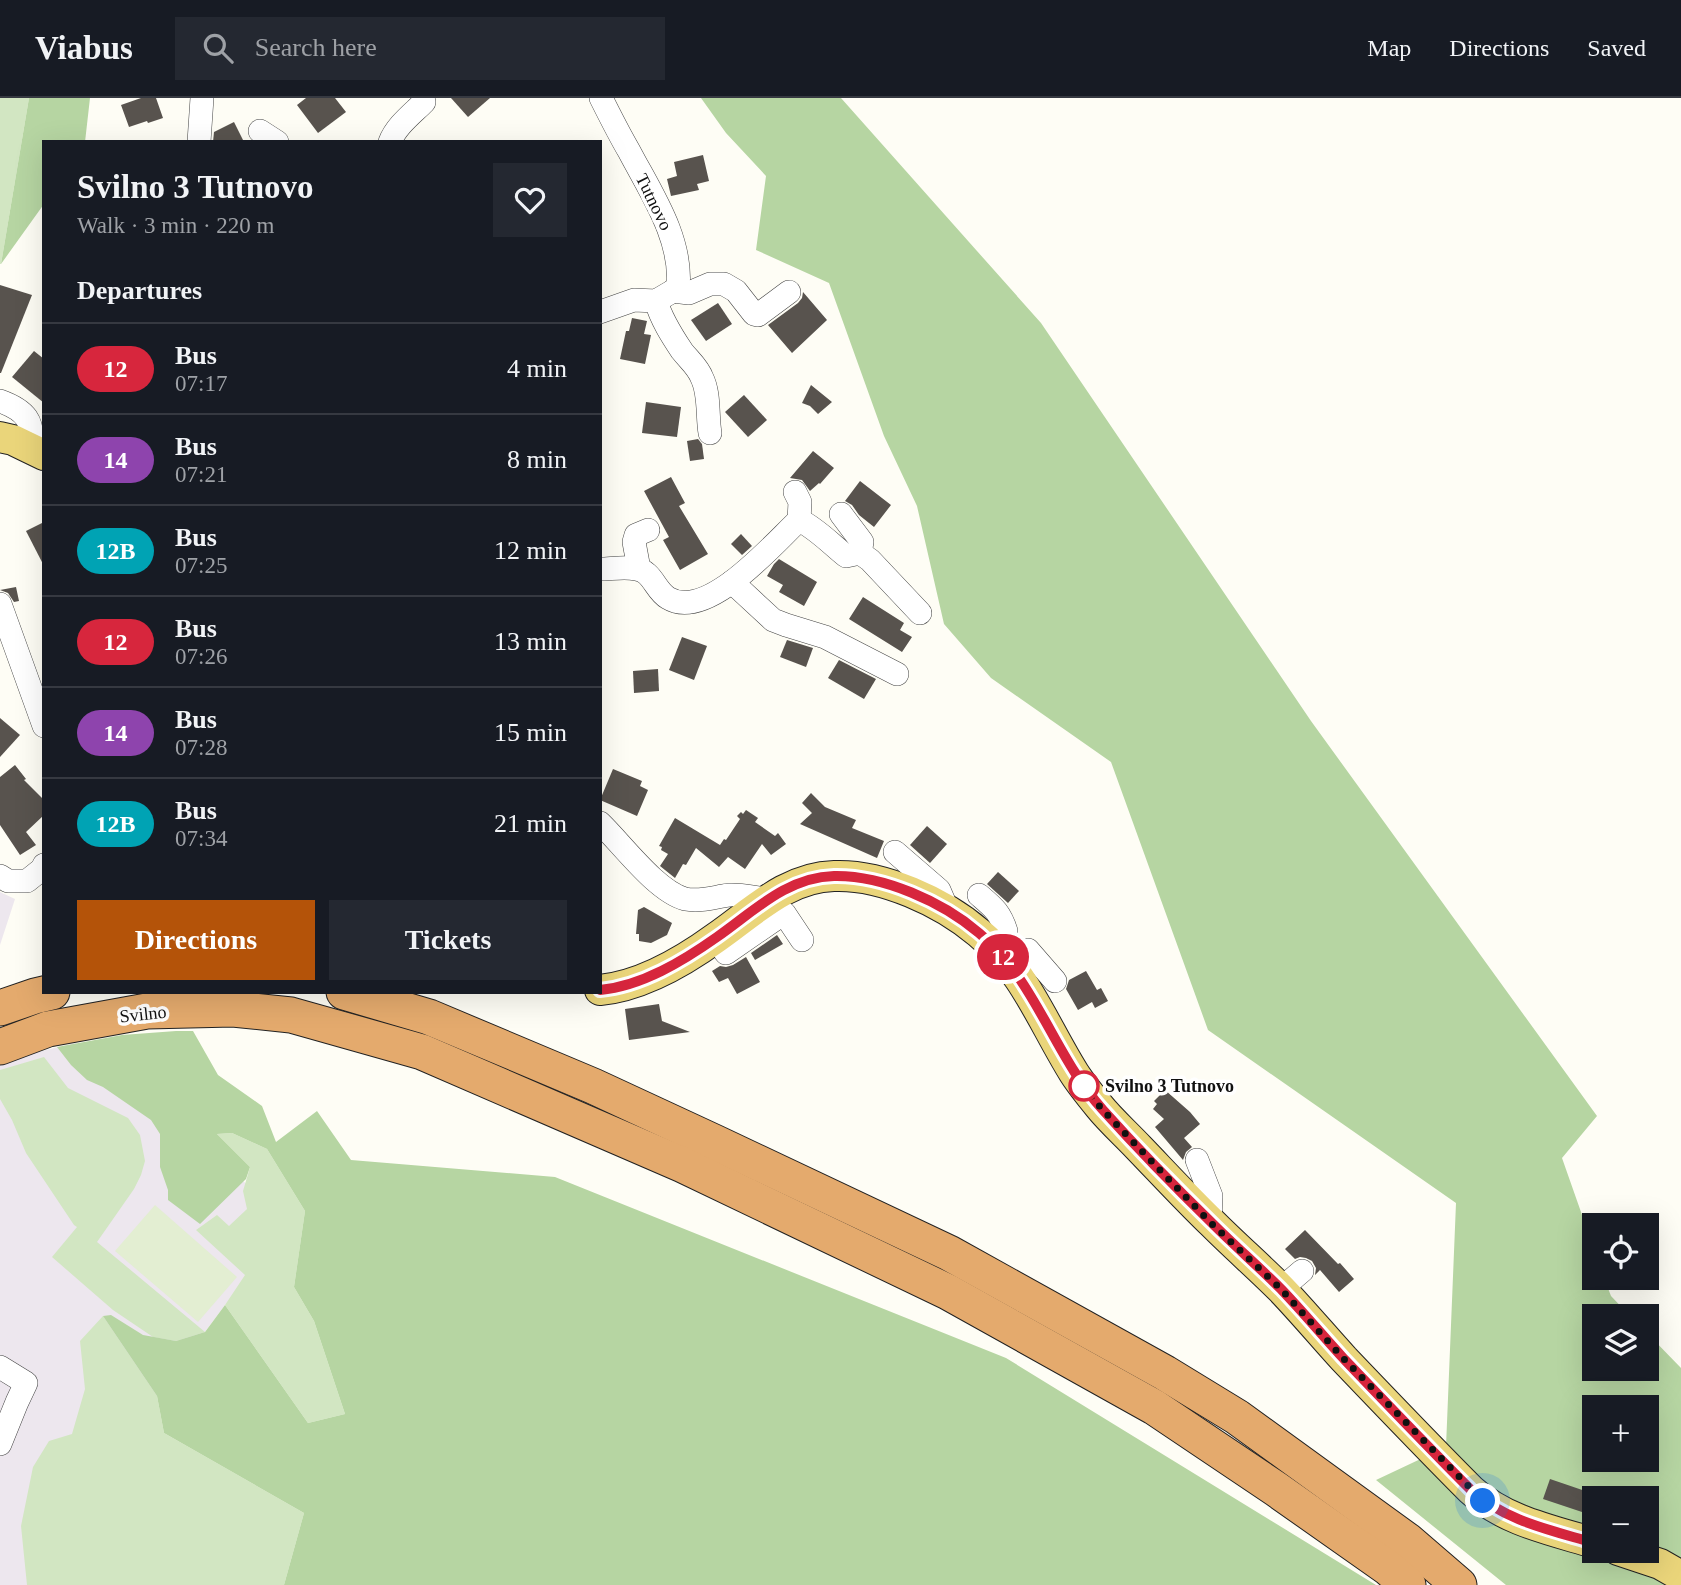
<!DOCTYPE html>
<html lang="en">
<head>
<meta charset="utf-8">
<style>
	body { margin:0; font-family:Georgia,serif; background:#242831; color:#f1f3f6; height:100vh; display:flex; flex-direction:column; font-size:26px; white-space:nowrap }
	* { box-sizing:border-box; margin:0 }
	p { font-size:23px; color:#9ea1a6 }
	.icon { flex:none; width:38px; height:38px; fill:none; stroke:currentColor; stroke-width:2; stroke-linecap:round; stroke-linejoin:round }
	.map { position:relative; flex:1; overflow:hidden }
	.details { position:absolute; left:42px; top:42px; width:560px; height:854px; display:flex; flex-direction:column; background:#171b24; border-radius:0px; box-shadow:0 7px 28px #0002 }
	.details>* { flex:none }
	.badge { padding:0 14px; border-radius:23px; font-size:24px; line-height:46px }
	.tools { position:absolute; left:1582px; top:1115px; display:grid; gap:14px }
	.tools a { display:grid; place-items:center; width:77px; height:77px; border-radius:0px; background:#171b24; box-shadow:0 7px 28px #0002; font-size:35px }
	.you { position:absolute; width:35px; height:35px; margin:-18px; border:5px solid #fff; border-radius:50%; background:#1a73e8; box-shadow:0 0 0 10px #1a73e833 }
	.map>.badge { position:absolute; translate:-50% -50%; box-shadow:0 0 0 4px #fff }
	h2 { padding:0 35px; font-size:26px; line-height:63px }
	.round { display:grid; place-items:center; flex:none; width:74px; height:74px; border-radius:0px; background:#242831 }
	.summary { display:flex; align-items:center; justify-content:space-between; height:119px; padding:0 35px }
	h1 { font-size:33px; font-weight:600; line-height:52px }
	.action { display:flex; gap:14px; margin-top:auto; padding:14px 35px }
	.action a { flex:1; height:80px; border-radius:0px; background:#b45309; color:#fff; font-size:28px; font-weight:600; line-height:80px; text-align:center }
	.action a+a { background:#242831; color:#f1f3f6 }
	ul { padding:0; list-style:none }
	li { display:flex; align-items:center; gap:21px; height:91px; padding:0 35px; border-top:2px solid #363941 }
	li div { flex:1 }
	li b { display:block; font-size:26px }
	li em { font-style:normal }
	li .badge { min-width:77px; font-weight:700; text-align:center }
	header { display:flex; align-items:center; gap:42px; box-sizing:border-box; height:98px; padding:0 35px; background:#171b24; border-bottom:2px solid #363941 }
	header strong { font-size:33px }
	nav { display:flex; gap:38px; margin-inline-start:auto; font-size:24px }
	.search { width:490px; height:63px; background:#242831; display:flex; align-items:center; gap:18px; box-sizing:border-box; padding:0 24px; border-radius:0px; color:#9ea1a6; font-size:26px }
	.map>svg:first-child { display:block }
</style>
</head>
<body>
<header>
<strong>Viabus</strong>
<div class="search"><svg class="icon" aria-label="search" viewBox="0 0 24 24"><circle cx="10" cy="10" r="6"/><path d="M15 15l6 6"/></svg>Search here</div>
<nav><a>Map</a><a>Directions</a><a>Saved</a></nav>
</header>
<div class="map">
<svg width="1681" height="1487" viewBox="0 0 1681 1487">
	<rect width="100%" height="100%" fill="#fefdf5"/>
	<!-- industrial -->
	<g fill="#ede7ee">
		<path d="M0,794L15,801L0,847Z"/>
		<path d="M76,945L261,1098L251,1183L225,1207L61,1427L62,1487H0V966L37,954Z"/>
	</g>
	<!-- green -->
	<g fill="#d2e6c2">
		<path d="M0,0H29L1,166H0Z"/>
		<path d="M44,959L68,990L128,1020L140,1037L145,1063L141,1077L134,1091L97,1144L205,1234L176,1243L153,1239L113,1212L52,1159L77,1129L74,1127L26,1055L12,1022L0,1001V972Z"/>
		<path d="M232,1035L267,1051L305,1113L294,1189L314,1223L345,1316L308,1325L225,1207L245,1177L196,1132L217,1117L229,1128L247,1111L243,1093L250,1069L217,1036Z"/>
		<path d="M103,1218L157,1298L164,1335L304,1415L284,1487H27L21,1428L33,1369L49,1343L72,1336L85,1291L80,1243Z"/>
	</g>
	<!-- forest -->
	<g fill="#b6d5a2" fill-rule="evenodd">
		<path d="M29,0H90L85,44H44V106L1,166Z"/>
		<path d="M701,0H841L1041,225L1311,623L1597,1018L1562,1060L1594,1151V1180H1604L1611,1198L1630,1218H1594V1270H1647V1235L1681,1270V1487H1506L1376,1382L1446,1349L1456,1105L1208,932L1111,664L991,580L944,526L917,408L884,338L829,185L756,152L766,78L726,35ZM1594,1309H1647V1362H1594ZM1594,1400H1647V1452H1594Z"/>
		<path d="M176,933H193L218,977L262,1008L276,1044L317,1013L351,1062L555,1079L1006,1260L1376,1487H284L304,1415L164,1335L157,1298L103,1218L111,1217L143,1237L176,1243L205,1234L225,1207L308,1325L345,1316L314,1223L294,1189L305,1113L267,1051L232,1035L217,1036L250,1069L246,1081L200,1126L168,1102V1092L160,1069V1036L151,1022L103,989L87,982L71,967L57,949L122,937Z"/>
	</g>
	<!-- pitch -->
	<path fill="#e3eed2" d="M155,1107L237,1179L198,1224L115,1153Z"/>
	<!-- building -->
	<g fill="#58534e">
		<path d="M141,0H156L163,20L148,25L147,23L129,29L121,7Z"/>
		<path d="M306,0H335L346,14L318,35L297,7Z"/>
		<path d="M451,0H490L468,19Z"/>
		<path d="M234,24L244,44H213L214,34Z"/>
		<path d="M703,57L709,83L697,86L699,92L671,98L667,81L677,78L674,64Z"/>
		<path d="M0,187L32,197L1,275H0Z"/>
		<path d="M803,194L827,222L792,255L768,227L798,205L802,200Z"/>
		<path d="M718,205L732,226L706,243L691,222Z"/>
		<path d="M632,220L647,223L644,236L651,237L645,266L620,261L626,233H629Z"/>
		<path d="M34,253L44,261V305L12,279Z"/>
		<path d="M811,287L832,304L818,316L810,308L802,305Z"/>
		<path d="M744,297L767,322L748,339L725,314Z"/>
		<path d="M646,304L681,309L677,339L642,335Z"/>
		<path d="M698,341L702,346L704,361L690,363L687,343Z"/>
		<path d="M813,353L834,370L820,386L819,385L810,393L802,382L790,380Z"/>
		<path d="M671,379L685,405L679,408L708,456L680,472L663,442L669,439L644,393Z"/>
		<path d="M860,383L891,407L874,429L859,417L852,407L845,403Z"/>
		<path d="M44,424V468L26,433Z"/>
		<path d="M741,436L752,448L742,457L731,446Z"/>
		<path d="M779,461L817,484L804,508L779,494L783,487L767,478L774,466Z"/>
		<path d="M16,489L19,503L14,504L8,495L0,492Z"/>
		<path d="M863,499L904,525L900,532L912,539L902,554L849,521Z"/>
		<path d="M682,539L707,548L694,582L669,572Z"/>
		<path d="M787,542L813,550L806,569L780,559Z"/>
		<path d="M839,562L876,581L864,601L828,580Z"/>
		<path d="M658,571L659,593L634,595L633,573Z"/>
		<path d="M0,620L20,637L0,659Z"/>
		<path d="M15,667L26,681L24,682L44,702V717L26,734L36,747L20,757L0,727V679Z"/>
		<path d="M613,671L642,683L640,688L648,692L637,718L600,702Z"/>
		<path d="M811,695L825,709L856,722L852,730L884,743L877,760L800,726L812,715L802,705Z"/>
		<path d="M746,712L758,720L755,724L775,738L778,735L786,746L771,757L762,746L745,771L728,759L719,769L696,750L686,767L683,766L675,780L660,768L668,756L661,752L662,749L659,748L675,720L720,747L724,741L726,742L740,721L737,718L741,714L743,716Z"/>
		<path d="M927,728L947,746L930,765L910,747Z"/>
		<path d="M998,774L1019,793L1008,805L987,786Z"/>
		<path d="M644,809L672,825L667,837L651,845L639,843V836H636L638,812Z"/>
		<path d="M777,837L783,846L755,862L751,855Z"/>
		<path d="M746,859L760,884L737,896L728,880L719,884L712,873L720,868L726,869L733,867Z"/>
		<path d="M1086,873L1097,892L1101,890L1108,903L1095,910L1092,904L1078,912L1066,891L1069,882Z"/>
		<path d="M659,906L662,923L690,934L629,942L625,911Z"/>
		<path d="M1165,992L1190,1014L1200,1026L1184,1040L1192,1049L1186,1054L1183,1062L1155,1029L1164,1021L1153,1011L1157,1006L1154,1003Z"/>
		<path d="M1305,1132L1338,1166L1340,1165L1354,1181L1339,1194L1320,1172L1315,1177L1316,1170L1312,1163L1306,1160L1300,1159L1295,1161L1285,1151Z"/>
		<path d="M1550,1381L1594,1396V1418L1543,1401Z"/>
	</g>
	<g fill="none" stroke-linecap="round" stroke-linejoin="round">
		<!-- minor casing -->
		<g stroke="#444" stroke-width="24">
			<g id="minor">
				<path d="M260,33L277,44"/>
				<path d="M199,44L202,0"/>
				<path d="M390,44C396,28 412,16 424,4"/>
				<path d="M673,193L689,195L710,186H724L736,193L754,216L758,217L789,194"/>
				<path d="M656,203C661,221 672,238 682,253C689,262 698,269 702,280C710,296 707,318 710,335"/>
				<path d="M600,214L634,202L656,203L678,190C683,141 651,95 629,53C619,36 610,18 601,0"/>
				<path d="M0,303C25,312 35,323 31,350"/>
				<path d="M795,394L800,404L799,422"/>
				<path d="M841,416L862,444L860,455"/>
				<path d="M600,471C614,471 637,466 647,476C655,483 658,494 668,500C707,524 773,446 799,422C816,430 831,446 846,458L860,455L870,462L920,515"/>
				<path d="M639,471L634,444L636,437L648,432"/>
				<path d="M732,484L773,522L786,527L825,539L897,576"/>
				<path d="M0,506L44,628"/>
				<path d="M600,725C622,746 656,793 685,801C701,804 714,799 729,797C741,796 755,800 767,801"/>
				<path d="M895,754L939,792L948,813"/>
				<path d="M0,778L8,783H27L42,771L44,767"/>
				<path d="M979,797C993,809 1000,814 1006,833L997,850"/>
				<path d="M716,840L726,855L784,815L802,842"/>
				<path d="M999,853L1028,852L1055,883"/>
				<path d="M1197,1062L1211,1098L1210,1124"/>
				<path d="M1281,1191L1302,1173"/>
				<path d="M0,1269L26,1285L17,1304L0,1346"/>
			</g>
		</g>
		<!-- major casing -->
		<g stroke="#222" stroke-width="32">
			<g id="major">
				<path d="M0,339L13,342L44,357"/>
				<path d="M600,892C642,888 684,863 717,839C753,814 787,779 834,778C882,776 943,804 979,835C1024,872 1044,927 1074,975C1081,986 1090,997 1099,1008C1111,1023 1126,1036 1139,1050C1164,1076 1188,1102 1213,1126C1235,1148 1259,1169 1281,1191C1303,1214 1323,1238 1344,1261C1386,1305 1428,1349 1471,1392C1505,1423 1551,1432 1594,1445"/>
				<path d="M1618,1452L1660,1466L1681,1478"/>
			</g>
		</g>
		<!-- highway casing -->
		<g stroke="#222" stroke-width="37">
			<g id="highway">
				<path d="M344,894L429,919L593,988L716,1045L949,1155L1165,1275L1237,1319L1408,1443L1459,1487"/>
				<path d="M0,910L35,898L52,894"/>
				<path d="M0,949L48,931L147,913L233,911L291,917L422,954L683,1067L948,1194L1154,1309L1276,1391L1388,1470L1408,1487"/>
			</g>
		</g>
		<!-- minor -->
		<use href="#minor" stroke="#fff" stroke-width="23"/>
		<!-- major -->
		<use href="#major" stroke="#ead57a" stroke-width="30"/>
		<!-- highway -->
		<use href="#highway" stroke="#e4aa6d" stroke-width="35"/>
	</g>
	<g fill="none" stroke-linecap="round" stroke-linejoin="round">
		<!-- line casing -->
		<g stroke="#fff" stroke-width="16">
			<path id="line" d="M600,892C642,888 683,863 717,839C753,814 787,779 834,778C883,777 943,804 979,835C1036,882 1054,958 1103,1012C1138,1051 1175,1089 1213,1126C1235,1148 1259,1169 1281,1191C1303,1214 1323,1238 1344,1261C1386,1305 1428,1349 1471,1392C1505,1423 1551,1432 1594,1445"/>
		</g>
		<!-- line -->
		<use href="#line" stroke="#d7263d" stroke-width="10"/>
		<!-- walk -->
		<path stroke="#111" stroke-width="7" stroke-dasharray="0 12.6" d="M1084,988L1101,1010L1157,1069L1210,1124L1281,1191L1343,1260L1483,1403"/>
	</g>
	<!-- markers -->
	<circle fill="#fff" stroke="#d7263d" stroke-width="3.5" cx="1084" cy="988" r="14"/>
	<g text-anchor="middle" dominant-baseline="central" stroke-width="7" stroke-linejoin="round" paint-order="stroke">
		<!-- street labels -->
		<g font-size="18" fill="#111" stroke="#fff">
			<text transform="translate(654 104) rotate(64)">Tutnovo</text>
			<text transform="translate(143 916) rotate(-6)">Svilno</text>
		</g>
		<!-- stop labels -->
		<g font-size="18" font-weight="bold" fill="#111" stroke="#fff" text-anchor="start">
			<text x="1105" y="988">Svilno 3 Tutnovo</text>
		</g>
	</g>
</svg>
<div class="tools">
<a><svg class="icon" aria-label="locate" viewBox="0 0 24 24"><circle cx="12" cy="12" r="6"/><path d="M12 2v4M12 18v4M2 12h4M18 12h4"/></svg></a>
<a><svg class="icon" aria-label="layers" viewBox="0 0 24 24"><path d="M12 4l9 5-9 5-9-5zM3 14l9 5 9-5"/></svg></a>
<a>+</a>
<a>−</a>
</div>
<div class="you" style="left:1483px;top:1403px"></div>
<b class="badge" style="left:1003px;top:859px;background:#d7263d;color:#fff">12</b>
<section class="details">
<div class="summary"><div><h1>Svilno 3 Tutnovo</h1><p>Walk · 3 min · 220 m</p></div><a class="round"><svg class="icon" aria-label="heart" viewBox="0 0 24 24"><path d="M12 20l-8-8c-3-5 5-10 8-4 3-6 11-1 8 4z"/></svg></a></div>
<h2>Departures</h2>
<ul>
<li><span class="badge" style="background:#d7263d;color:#fff">12</span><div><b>Bus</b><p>07:17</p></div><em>4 min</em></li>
<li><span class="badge" style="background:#8e44ad;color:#fff">14</span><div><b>Bus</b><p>07:21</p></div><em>8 min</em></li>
<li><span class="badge" style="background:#00a3b4;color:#fff">12B</span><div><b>Bus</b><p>07:25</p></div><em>12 min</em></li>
<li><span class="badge" style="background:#d7263d;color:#fff">12</span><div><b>Bus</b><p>07:26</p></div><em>13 min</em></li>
<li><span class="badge" style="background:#8e44ad;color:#fff">14</span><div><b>Bus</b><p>07:28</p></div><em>15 min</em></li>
<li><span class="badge" style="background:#00a3b4;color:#fff">12B</span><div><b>Bus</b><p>07:34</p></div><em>21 min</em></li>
</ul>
<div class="action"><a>Directions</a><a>Tickets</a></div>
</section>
</div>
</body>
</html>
